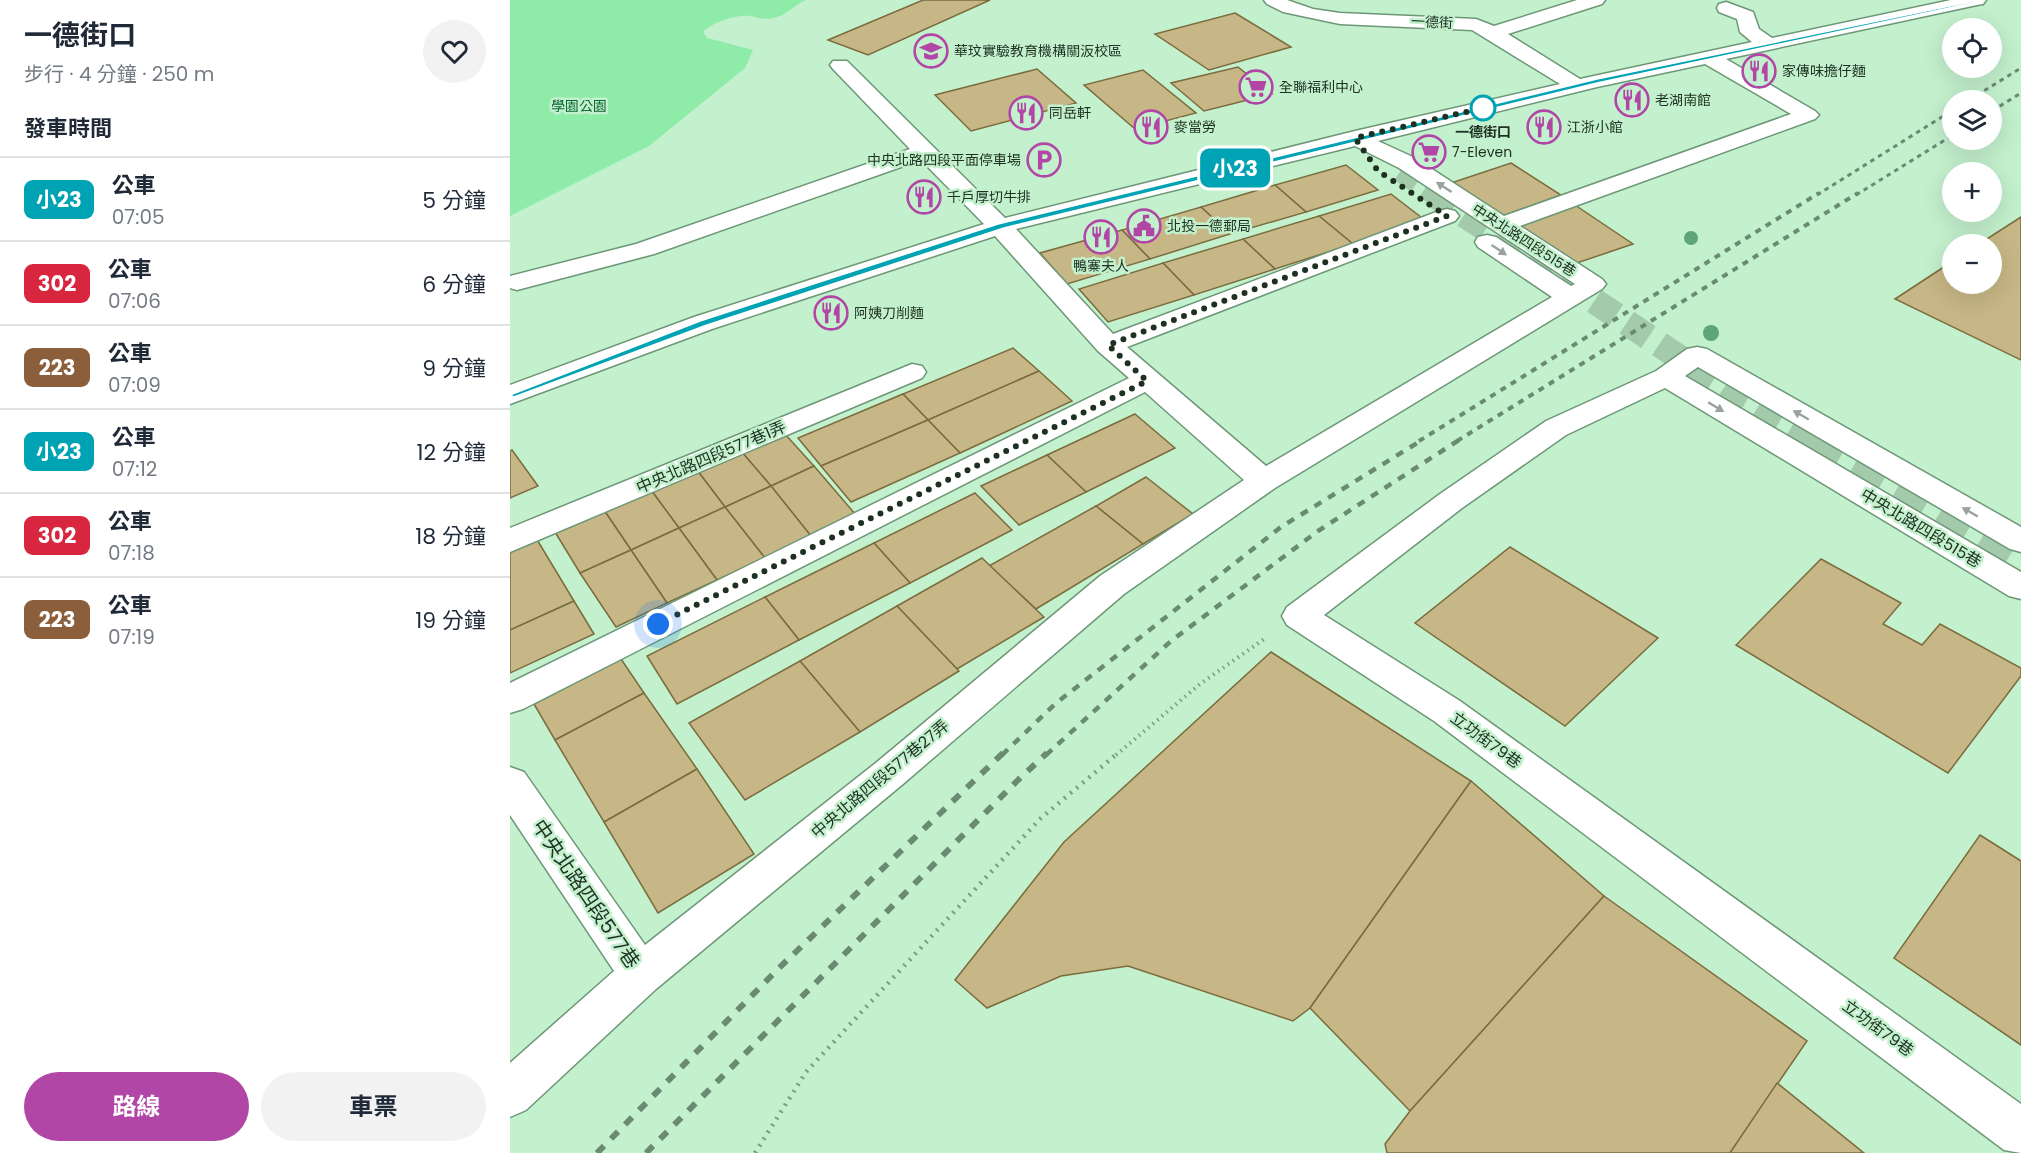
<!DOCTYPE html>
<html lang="zh-TW">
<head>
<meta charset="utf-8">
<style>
	body { margin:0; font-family:Poppins,"Noto Sans TC",sans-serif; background:#f2f2f3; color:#1f2937; height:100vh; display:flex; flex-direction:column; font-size:22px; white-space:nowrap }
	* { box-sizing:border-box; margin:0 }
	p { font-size:20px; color:#747a83 }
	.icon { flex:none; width:33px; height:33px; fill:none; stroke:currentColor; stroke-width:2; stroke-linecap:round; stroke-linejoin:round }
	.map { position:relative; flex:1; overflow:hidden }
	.sheet { display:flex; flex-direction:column; background:#fff; width:510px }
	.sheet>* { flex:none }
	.badge { padding:0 12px; border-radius:9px; font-size:21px; line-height:39px }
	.fabs { position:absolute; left:1432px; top:18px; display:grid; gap:12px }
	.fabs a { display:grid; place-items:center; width:60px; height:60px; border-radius:50%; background:#fff; box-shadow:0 6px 24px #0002; font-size:30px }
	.you { position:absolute; width:30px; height:30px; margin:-15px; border:4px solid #fff; border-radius:50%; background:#1a73e8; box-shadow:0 0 0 9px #1a73e833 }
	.map>.badge { position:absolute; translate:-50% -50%; box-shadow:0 0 0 3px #fff }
	h2 { padding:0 24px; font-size:22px; line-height:54px }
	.round { display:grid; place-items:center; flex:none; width:63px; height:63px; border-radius:32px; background:#f2f2f3 }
	.headline { display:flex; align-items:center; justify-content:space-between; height:102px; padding:0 24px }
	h1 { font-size:28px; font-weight:700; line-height:45px }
	.cta { display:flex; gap:12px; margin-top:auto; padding:12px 24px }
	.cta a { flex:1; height:69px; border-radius:36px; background:#b146a6; color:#fff; font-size:24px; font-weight:700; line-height:69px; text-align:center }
	.cta a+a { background:#f2f2f3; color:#1f2937 }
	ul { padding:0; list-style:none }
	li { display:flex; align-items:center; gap:18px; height:84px; padding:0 24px; border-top:2px solid #e0e1e3 }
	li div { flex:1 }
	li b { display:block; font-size:22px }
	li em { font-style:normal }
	li .badge { min-width:66px; font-weight:700; text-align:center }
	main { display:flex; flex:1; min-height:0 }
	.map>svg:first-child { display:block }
</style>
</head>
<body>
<main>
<section class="sheet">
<div class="headline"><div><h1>一德街口</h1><p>步行 · 4 分鐘 · 250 m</p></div><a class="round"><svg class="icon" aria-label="heart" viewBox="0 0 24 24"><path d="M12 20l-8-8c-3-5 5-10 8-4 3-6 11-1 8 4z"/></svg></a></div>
<h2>發車時間</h2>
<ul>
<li><span class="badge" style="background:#00a3b4;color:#fff">小23</span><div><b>公車</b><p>07:05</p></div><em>5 分鐘</em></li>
<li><span class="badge" style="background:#d7263d;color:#fff">302</span><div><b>公車</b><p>07:06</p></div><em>6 分鐘</em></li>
<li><span class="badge" style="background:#8b5e3c;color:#fff">223</span><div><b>公車</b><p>07:09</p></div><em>9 分鐘</em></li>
<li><span class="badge" style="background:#00a3b4;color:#fff">小23</span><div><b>公車</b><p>07:12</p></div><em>12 分鐘</em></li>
<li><span class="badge" style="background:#d7263d;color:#fff">302</span><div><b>公車</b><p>07:18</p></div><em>18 分鐘</em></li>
<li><span class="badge" style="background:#8b5e3c;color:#fff">223</span><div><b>公車</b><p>07:19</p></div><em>19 分鐘</em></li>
</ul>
<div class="cta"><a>路線</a><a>車票</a></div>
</section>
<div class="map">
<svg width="1511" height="1153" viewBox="0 0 1511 1153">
	<rect width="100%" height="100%" fill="#c3f0cd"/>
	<!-- green -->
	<path fill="#8eeba8" d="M0,0H296C284,5 277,15 264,18C255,20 249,18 241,16C227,14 202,22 193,32L197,38L243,50L235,68L139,146L0,216Z"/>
	<!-- building -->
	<g fill="#c7b786" stroke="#7b6c3e" stroke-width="1.5">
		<path d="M413,0H480L358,55L318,40Z"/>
		<path d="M725,13L781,47L699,70L645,34Z"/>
		<path d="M728,67L762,94L694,111L661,83Z"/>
		<path d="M527,69L566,103L461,131L425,95Z"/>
		<path d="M633,70L686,113L625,129L574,85Z"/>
		<path d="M1001,163L1051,195L990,217L941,183Z"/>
		<path d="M836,165L868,190L796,212L765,185Z"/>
		<path d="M765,185L796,212L720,234L691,207Z"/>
		<path d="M881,194L916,221L843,244L809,216Z"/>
		<path d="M1062,203L1123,244L1058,266L999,224Z"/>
		<path d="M691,207L720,234L640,259L612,230Z"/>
		<path d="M809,216L843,244L765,269L733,239Z"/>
		<path d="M1511,217V360L1385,299L1443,261V284H1482V244H1469Z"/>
		<path d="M612,230L640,259L557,284L530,253Z"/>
		<path d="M733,239L765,269L684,295L653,263Z"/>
		<path d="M653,263L684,295L598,322L569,289Z"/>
		<path d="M503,348L529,371L418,420L393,394Z"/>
		<path d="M529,371L562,401L450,453L418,420Z"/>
		<path d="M393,394L418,420L311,466L288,438Z"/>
		<path d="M625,414L665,448L576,492L537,455Z"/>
		<path d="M418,420L450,453L341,502L311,466Z"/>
		<path d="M274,433L304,466L261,486L231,451Z"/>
		<path d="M2,450L28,486L0,498V451Z"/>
		<path d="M231,451L261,486L215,507L187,470Z"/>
		<path d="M537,455L576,492L509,525L471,486Z"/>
		<path d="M304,466L346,515L301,536L261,486Z"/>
		<path d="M187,470L215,507L169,528L141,490Z"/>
		<path d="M636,477L683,514L633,544L586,506Z"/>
		<path d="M261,486L301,536L255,558L215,507Z"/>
		<path d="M141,490L169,528L121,550L94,510Z"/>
		<path d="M465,493L502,530L400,583L364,543Z"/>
		<path d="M586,506L633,544L526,609L479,566Z"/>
		<path d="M215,507L255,558L207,580L169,528Z"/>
		<path d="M94,510L121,550L70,573L45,532Z"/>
		<path d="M169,528L207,580L157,603L121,550Z"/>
		<path d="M23,533L64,601L0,630V543Z"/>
		<path d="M364,543L400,583L289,640L255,597Z"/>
		<path d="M1000,547L1148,638L1055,726L905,623Z"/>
		<path d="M121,550L157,603L106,627L70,573Z"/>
		<path d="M472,558L534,617L447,669L387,606Z"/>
		<path d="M1311,559L1391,603L1373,624L1412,645L1430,624L1511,668V676L1438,773L1226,645Z"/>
		<path d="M255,597L289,640L167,704L137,656Z"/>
		<path d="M64,601L84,634L0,673V630Z"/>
		<path d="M387,606L449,671L350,732L290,661Z"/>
		<path d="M761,652L961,781L800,1008L783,1021L618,966L551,976L477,1008L445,980L554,842Z"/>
		<path d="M111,659L134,693L45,740L24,704Z"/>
		<path d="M290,661L350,732L235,800L179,723Z"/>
		<path d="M134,693L187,769L94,822L45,740Z"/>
		<path d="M187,769L244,854L148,913L94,822Z"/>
		<path d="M961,781L1094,896L900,1111L800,1008Z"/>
		<path d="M1470,835L1511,861V1045L1384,958Z"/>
		<path d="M1094,896L1297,1041L1220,1153H877L875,1144L900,1111Z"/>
		<path d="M1267,1083L1354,1153H1220Z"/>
	</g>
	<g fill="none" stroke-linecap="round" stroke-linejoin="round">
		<!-- minor-tunnel-far2 -->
		<path stroke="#a2caab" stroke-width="20" stroke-dasharray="20 10" stroke-linecap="butt" d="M890,172L924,195"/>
		<!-- minor-tunnel-far1 -->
		<path stroke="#a2caab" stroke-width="26" stroke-dasharray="26 13" stroke-linecap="butt" d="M922,193L1221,392L1304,441"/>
		<!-- minor-tunnel -->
		<path stroke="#a2caab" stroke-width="33" stroke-dasharray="33 16" stroke-linecap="butt" d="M1302,440L1511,564"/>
		<!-- minor casing -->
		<g stroke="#6d9777" stroke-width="3">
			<g id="minor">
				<path d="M754,0H777L803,9L830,13L966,19L984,26L1067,0H1095L1092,4L998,34L1070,79L1242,42L1230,32L1227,19L1209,12L1207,8L1209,4L1216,2L1243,12L1249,29L1262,38L1441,0H1476L1473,4L1467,5L1216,59L1305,111L1309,115L1305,119L1010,226L1092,279L1096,284L1092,289L765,488L614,594L393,784L146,989L16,1110L0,1117V1063L104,971L0,815V767L14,772L135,945L367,762L590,576L734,480L635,392L13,709L0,713V683L619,378L588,351L485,236L202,329L0,404V385L184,317L474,224L411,160L144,254L7,290L0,288V276L126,244L400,149L323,69L320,65L323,61H337L495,218L845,131L1050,84L962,30L830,24L773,12L757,4ZM1195,64L1281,114L994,216L905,158L868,141L1087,87ZM845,146L889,168L1065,284L1061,286L986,237L977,235L968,237L965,242L968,247L1042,297L756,466L617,347L945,221L949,216L945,211L937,209L929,211L603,334L506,229Z"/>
				<path d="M1187,347L1197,349L1511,527V552L1500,549L1188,367L1175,376L1511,572V599L1499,596L1155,388L1056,435L952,508L814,615L950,701L1511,1104V1153L1494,1150L924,721L777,625L772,616L777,607L930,494L1036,421L1146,371L1177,349Z"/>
				<path d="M402,364L412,366L416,372L412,378L0,552V528Z"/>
			</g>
		</g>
		<!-- path-far1 -->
		<path stroke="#7c9d83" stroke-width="4" stroke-dasharray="1.5 4.5" stroke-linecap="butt" d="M606,755L690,684L757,637"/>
		<!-- path -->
		<path stroke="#7c9d83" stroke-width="4.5" stroke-dasharray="2 6" stroke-linecap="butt" d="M245,1153L296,1072L530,819L608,753"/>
		<!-- minor -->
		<use href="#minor" fill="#fff" fill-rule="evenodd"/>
		<!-- rail-far3 -->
		<g stroke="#6b8a72" stroke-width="3" stroke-dasharray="4.5 4.5" stroke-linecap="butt">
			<path d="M1459,100L1511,68"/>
			<path d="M1482,111L1511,93"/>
			<path d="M1307,195L1443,110"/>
			<path d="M1346,195L1443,135"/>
		</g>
		<!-- rail-far2 -->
		<g stroke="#6b8a72" stroke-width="4" stroke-dasharray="6 6" stroke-linecap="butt">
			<path d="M909,441L1309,193"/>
			<path d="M947,441L1348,193"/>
		</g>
		<!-- rail-far1 -->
		<g stroke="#6b8a72" stroke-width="4.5" stroke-dasharray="8 8" stroke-linecap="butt">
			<path d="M492,755L545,704L771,527L912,440"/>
			<path d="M536,755L661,641L808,531L949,440"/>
		</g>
		<!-- rail -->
		<g stroke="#6b8a72" stroke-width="6" stroke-dasharray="10 10" stroke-linecap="butt">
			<path d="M87,1153L269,968L493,753"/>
			<path d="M136,1153L508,780L537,753"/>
		</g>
	</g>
	<!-- trees -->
	<g fill="#5ea579">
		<circle cx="1181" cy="238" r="7"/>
		<circle cx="1201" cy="333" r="8"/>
	</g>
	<!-- one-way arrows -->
	<defs><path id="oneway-solid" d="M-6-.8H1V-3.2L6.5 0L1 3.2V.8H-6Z" transform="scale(1.5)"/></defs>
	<g fill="#9aa29c">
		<use href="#oneway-solid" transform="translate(934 187) rotate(-147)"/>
		<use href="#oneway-solid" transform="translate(989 250) rotate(34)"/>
		<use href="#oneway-solid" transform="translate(1206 407) rotate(31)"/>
		<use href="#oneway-solid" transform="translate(1291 415) rotate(-150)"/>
		<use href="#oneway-solid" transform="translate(1460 512) rotate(-150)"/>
	</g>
	<!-- line -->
	<path fill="#00a3b4" stroke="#fff" stroke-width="1.5" d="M1467,2L1087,83L494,228L197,325L4,397L0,395L190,321L488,224L1087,79L1469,0Z"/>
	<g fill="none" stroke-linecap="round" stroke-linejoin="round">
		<!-- walk -->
		<path stroke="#1e3022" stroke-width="6" stroke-dasharray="0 10.8" d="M148,624L637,381L598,345L937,216L868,171L845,138L973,108"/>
	</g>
	<!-- icons -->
	<defs>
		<g id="school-ring" transform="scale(1.725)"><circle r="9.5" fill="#c3f0cd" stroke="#b146a6" stroke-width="1.5"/><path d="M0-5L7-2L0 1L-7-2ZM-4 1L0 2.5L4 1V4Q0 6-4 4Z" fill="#b146a6"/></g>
		<g id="restaurant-ring" transform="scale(1.725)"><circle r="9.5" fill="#c3f0cd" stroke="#b146a6" stroke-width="1.5"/><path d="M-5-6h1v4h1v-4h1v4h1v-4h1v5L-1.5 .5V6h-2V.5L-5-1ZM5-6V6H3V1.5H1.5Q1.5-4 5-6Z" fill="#b146a6"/></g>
		<g id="supermarket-ring" transform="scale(1.725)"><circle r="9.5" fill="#c3f0cd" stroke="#b146a6" stroke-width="1.5"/><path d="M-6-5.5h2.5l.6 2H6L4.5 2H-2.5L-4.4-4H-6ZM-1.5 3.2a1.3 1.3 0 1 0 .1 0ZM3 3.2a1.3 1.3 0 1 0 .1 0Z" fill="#b146a6"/></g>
		<g id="parking-ring" transform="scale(1.725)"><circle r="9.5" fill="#c3f0cd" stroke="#b146a6" stroke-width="1.5"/><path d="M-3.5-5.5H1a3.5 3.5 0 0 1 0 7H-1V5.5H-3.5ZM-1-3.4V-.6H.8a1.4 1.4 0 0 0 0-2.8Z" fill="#b146a6"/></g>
		<g id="civic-ring" transform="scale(1.725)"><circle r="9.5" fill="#c3f0cd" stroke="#b146a6" stroke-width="1.5"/><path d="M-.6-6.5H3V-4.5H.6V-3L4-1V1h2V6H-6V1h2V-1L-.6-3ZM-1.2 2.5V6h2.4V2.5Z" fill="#b146a6"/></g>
	</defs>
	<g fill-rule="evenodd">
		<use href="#school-ring" x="421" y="51"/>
		<use href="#restaurant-ring" x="1249" y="71"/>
		<use href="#supermarket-ring" x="746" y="87"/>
		<use href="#restaurant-ring" x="1122" y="100"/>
		<use href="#restaurant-ring" x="516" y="113"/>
		<use href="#restaurant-ring" x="641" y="127"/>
		<use href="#restaurant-ring" x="1034" y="127"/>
		<use href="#supermarket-ring" x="919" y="152"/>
		<use href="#parking-ring" x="534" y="160"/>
		<use href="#restaurant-ring" x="414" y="197"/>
		<use href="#civic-ring" x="634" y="226"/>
		<use href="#restaurant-ring" x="591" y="237"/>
		<use href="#restaurant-ring" x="321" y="313"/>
	</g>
	<!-- markers -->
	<circle fill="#fff" stroke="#00a3b4" stroke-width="3" cx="973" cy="108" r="12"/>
	<g text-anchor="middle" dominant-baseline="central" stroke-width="5" stroke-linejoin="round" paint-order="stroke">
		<!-- far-street labels -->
		<g font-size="14" fill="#1e3022" stroke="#c3f0cd">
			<text transform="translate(922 22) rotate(3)">一德街</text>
			<text transform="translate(1014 240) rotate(33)">中央北路四段515巷</text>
		</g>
		<!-- far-poi labels -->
		<g font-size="14" fill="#1e3022" stroke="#c3f0cd" text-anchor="start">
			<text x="444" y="51">華玟實驗教育機構關汳校區</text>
			<text x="1272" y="71">家傳味擔仔麵</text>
			<text x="769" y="87">全聯福利中心</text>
			<text x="1145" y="100">老湖南館</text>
			<text x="539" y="113">同岳軒</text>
			<text x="664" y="127">麥當勞</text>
			<text x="1057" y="127">江浙小館</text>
			<text x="942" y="152">7-Eleven</text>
			<text x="511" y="160" text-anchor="end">中央北路四段平面停車場</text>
			<text x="437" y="197">千戶厚切牛排</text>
			<text x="657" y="226">北投一德郵局</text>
			<text x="591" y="266" text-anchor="middle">鴨寨夫人</text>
			<text x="344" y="313">阿姨刀削麵</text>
		</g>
		<!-- far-park labels -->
		<g font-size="14" fill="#0b6834" stroke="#c3f0cd">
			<text x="69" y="106">學園公園</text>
		</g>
		<!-- far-stop labels -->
		<g font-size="14" font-weight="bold" fill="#1e3022" stroke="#c3f0cd">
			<text x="973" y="132">一德街口</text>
		</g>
		<!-- street labels -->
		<g font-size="16" fill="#1e3022" stroke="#c3f0cd">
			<text transform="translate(201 457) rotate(-23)">中央北路四段577巷1弄</text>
			<text transform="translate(1411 528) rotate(31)">中央北路四段515巷</text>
			<text transform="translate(976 740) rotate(36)">立功街79巷</text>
			<text transform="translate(370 779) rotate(-40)">中央北路四段577巷27弄</text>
			<text transform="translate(1368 1028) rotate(36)">立功街79巷</text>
		</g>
		<!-- near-street labels -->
		<g font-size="20" fill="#1e3022" stroke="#c3f0cd">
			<text transform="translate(76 894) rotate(56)">中央北路四段577巷</text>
		</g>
	</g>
</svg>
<div class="fabs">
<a><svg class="icon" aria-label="locate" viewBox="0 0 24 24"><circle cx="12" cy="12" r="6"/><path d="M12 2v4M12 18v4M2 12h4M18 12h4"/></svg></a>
<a><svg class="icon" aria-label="layers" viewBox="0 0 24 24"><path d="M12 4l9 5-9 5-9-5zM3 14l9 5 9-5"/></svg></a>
<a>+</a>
<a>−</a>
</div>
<div class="you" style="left:148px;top:624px"></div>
<b class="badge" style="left:725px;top:168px;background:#00a3b4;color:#fff">小23</b>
</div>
</main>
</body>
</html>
